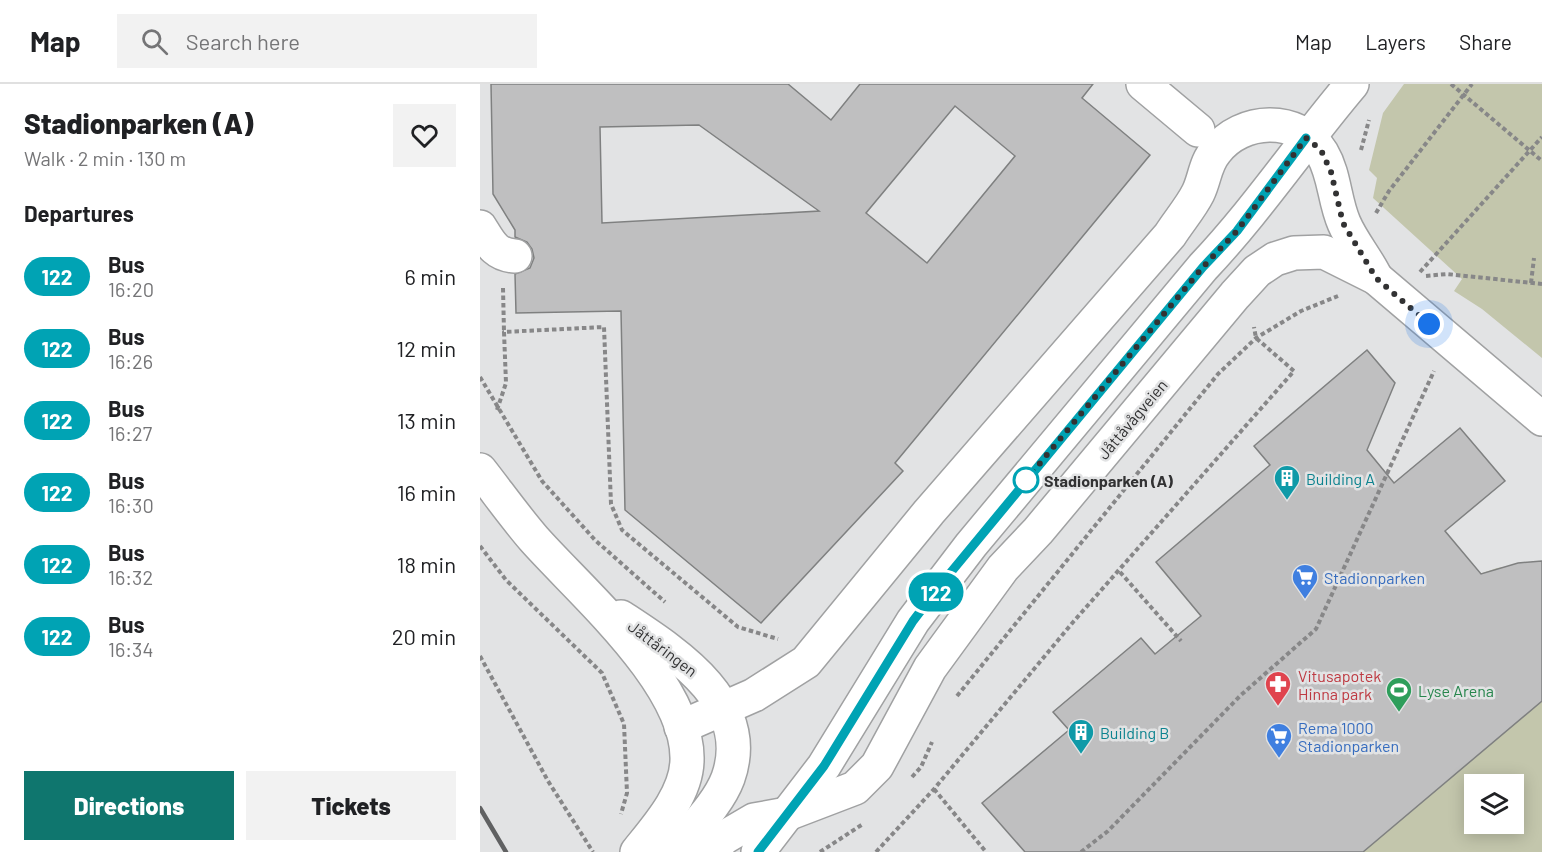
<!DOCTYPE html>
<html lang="en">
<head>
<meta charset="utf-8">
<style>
	body { margin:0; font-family:Barlow,sans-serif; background:#f2f2f2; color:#202124; height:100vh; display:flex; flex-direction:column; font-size:22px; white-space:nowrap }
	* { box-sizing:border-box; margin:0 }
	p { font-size:20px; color:#757577 }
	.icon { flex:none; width:33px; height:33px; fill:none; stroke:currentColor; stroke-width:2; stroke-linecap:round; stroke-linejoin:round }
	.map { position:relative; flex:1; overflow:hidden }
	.details { display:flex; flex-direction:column; background:#fff; width:480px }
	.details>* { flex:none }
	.badge { padding:0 12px; border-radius:20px; font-size:21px; line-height:39px }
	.buttons { position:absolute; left:984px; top:690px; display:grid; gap:12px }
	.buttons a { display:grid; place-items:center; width:60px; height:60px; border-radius:0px; background:#fff; box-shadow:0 3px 15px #0003; font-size:30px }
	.you { position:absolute; width:30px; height:30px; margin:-15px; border:4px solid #fff; border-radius:50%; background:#1a73e8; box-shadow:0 0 0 9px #1a73e833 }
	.map>.badge { position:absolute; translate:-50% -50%; box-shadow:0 0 0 3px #fff }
	h2 { padding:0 24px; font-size:22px; line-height:54px }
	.round { display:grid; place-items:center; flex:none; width:63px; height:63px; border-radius:0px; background:#f2f2f2 }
	.summary { display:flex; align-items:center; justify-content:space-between; height:102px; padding:0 24px }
	h1 { font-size:28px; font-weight:800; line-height:45px }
	.button { display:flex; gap:12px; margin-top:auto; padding:12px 24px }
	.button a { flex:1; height:69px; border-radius:0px; background:#0f766e; color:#fff; font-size:24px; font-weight:800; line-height:69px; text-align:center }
	.button a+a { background:#f2f2f2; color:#202124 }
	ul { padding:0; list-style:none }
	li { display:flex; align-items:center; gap:18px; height:72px; padding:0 24px }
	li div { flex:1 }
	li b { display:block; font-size:22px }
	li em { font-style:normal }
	li .badge { min-width:66px; font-weight:700; text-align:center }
	header { display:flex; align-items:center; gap:36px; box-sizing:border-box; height:84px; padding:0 30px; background:#fff; border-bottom:2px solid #e0e0e0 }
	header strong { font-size:28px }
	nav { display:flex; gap:33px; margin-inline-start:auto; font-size:21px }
	.search { width:420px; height:54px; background:#f2f2f2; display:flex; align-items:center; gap:15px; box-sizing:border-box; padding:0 21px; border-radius:0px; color:#757577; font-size:22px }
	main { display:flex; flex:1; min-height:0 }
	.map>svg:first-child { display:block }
</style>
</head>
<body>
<header>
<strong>Map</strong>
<div class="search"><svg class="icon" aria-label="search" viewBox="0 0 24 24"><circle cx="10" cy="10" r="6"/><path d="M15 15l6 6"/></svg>Search here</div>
<nav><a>Map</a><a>Layers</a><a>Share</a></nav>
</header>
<main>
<section class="details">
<div class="summary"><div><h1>Stadionparken (A)</h1><p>Walk · 2 min · 130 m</p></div><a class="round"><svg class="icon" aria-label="heart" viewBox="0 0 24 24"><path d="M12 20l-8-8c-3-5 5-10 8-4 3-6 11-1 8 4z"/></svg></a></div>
<h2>Departures</h2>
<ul>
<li><span class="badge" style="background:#00a3b4;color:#fff">122</span><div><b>Bus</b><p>16:20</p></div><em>6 min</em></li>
<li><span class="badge" style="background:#00a3b4;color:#fff">122</span><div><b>Bus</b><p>16:26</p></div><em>12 min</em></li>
<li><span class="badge" style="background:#00a3b4;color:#fff">122</span><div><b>Bus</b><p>16:27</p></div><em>13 min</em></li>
<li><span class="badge" style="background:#00a3b4;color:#fff">122</span><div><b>Bus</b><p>16:30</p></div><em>16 min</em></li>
<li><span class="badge" style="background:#00a3b4;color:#fff">122</span><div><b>Bus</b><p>16:32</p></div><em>18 min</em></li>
<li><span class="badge" style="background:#00a3b4;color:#fff">122</span><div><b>Bus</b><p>16:34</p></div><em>20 min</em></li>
</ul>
<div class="button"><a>Directions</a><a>Tickets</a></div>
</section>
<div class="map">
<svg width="1062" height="768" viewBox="0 0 1062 768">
	<rect width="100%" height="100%" fill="#e2e3e4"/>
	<!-- green -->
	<g fill="#c3c6ac" fill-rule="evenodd">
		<path d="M924,0H1062V274L1002,225L974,207L982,195L893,114L897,94L889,86L903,29Z"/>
		<path d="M1062,477V768H625L977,498L1017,484ZM994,700H1034V740H994Z"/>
	</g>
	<!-- building -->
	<g fill="#bfbfc0" stroke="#7f8080" stroke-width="1.5" fill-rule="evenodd">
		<path d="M11,0H308L351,36L380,0H613L602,14L670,71L415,379L423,387L281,539L145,426L141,227L36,229L35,190L50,184L54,174L52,165L47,158L35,153V146L13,110ZM475,22L535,72L447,179L386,129ZM219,41L339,127L122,139L120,43Z"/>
		<path d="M887,266L915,299L887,366L914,399L980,344L1025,397L965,447L1001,490L1038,479L1062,477V617L883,768H545L502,719L589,646L573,628L661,554L675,570L721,532L676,478L790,381L774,362Z"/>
	</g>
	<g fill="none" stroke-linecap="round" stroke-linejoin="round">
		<!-- minor casing -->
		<g stroke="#a0a1a2" stroke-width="36">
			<g id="minor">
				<path d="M663,0L718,46"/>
				<path d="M0,143C10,159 15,171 35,172"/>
				<path d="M0,386C18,409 35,433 54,455C101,508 210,601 207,677C206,711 177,743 157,768"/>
				<path d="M141,533C194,568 275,618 248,694C238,721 211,746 194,768"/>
				<path d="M201,643L274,611L326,578L449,428L690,151C699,137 711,123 718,109C725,95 725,79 736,67C761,34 818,30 842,69C855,91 854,116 864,139C872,158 887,175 896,194"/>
				<path d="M227,768L245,753L274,736L307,730L375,704L397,682L450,584L523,484L558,447L755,211L777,187L795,175L814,169L844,168L896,194L1062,335"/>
				<path d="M278,768L344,682L433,537L491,461L723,183C777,126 821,60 872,0"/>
			</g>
		</g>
		<!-- path -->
		<g stroke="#878788" stroke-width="4" stroke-dasharray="4.5 3" stroke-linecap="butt">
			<path d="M971,0L1062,77"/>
			<path d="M881,66L889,36"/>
			<path d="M896,129L909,107L992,0"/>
			<path d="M940,188L1062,53"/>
			<path d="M946,192L967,190L1062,200"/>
			<path d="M1051,199L1054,174"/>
			<path d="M23,204L24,248"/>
			<path d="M0,293L62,397L115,456L185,518"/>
			<path d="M17,326L26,299L24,248L124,243L131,420L142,446L258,543L298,555"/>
			<path d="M0,462L26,496L122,589L144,640L147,709L141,730"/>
			<path d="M640,488L701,557"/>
			<path d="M0,572L68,697L113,768"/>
			<path d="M477,612L738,290L776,254L821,227L858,212"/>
			<path d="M432,693L441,683L452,658"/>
			<path d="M454,705L506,768"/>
			<path d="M340,768L383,740"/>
			<path d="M396,768L454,705L594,537L814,287L776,254L774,243"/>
			<path d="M601,768L628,747L761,611L836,545L954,287"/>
		</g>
		<!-- minor -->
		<use href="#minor" stroke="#fff" stroke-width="33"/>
		<!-- rail -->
		<path stroke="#606162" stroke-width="4.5" d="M0,724L26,768"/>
	</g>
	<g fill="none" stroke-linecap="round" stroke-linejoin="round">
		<!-- line casing -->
		<g stroke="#fff" stroke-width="14">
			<path id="line" d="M278,768L344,682L433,537L462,499L723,183L757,147L826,54"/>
		</g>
		<!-- line -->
		<use href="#line" stroke="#00a3b4" stroke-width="9"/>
		<!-- walk -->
		<path stroke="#323233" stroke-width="6" stroke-dasharray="0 10.8" d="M546,396L723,183L757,147L826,54L841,66L851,88L863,139L896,194L949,240"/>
	</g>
	<!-- icons -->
	<defs>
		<g id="building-pin" transform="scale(1.35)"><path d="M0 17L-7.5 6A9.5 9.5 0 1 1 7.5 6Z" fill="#0f9aa8" stroke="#e2e3e4"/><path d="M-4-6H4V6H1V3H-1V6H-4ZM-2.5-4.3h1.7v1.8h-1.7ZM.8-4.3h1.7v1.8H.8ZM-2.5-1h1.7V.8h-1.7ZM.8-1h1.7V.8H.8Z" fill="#fff"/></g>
		<g id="supermarket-pin" transform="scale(1.35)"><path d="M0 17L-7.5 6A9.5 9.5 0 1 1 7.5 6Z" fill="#3f7fe0" stroke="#e2e3e4"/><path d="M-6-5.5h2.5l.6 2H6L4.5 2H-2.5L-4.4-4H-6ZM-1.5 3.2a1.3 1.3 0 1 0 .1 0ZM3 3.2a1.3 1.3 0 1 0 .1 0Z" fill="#fff"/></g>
		<g id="pharmacy-pin" transform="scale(1.35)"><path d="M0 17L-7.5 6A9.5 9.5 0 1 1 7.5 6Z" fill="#e0444e" stroke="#e2e3e4"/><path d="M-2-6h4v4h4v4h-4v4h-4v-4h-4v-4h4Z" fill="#fff"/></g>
		<g id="stadium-pin" transform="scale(1.35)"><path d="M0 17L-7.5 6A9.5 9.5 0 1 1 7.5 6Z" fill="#2e9e5b" stroke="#e2e3e4"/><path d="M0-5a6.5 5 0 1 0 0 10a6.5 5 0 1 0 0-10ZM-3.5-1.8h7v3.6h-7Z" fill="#fff"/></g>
	</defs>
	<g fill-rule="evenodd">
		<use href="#building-pin" x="807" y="394"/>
		<use href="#supermarket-pin" x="825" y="493"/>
		<use href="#pharmacy-pin" x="798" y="600"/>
		<use href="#stadium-pin" x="919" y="606"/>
		<use href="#building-pin" x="601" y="648"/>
		<use href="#supermarket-pin" x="799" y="652"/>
	</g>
	<!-- markers -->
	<circle fill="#fff" stroke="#00a3b4" stroke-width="3" cx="546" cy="396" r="12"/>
	<g text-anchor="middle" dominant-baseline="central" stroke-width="5" stroke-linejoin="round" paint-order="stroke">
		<!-- street labels -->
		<g font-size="16" fill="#323233" stroke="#e2e3e4">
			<text transform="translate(652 335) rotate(-50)">Jåttåvågveien</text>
			<text transform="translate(183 564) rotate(37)">Jåttåringen</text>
		</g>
		<!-- culture labels -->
		<g font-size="16" fill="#0d838f" stroke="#e2e3e4" text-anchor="start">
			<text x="826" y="394">Building A</text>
			<text x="620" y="648">Building B</text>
		</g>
		<!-- stop labels -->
		<g font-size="16" font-weight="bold" fill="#323233" stroke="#e2e3e4" text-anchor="start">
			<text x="564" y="396">Stadionparken (A)</text>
		</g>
		<!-- shop labels -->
		<g font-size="16" fill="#366cbe" stroke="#e2e3e4" text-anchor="start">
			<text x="844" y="493">Stadionparken</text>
			<text x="818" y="643">Rema 1000<tspan x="818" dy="18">Stadionparken</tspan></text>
		</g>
		<!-- health labels -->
		<g font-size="16" fill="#be3a42" stroke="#e2e3e4" text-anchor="start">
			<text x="818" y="591">Vitusapotek<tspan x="818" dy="18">Hinna park</tspan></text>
		</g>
		<!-- leisure labels -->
		<g font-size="16" fill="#27864d" stroke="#e2e3e4" text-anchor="start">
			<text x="938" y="606">Lyse Arena</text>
		</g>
	</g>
</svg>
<div class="buttons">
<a><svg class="icon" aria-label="layers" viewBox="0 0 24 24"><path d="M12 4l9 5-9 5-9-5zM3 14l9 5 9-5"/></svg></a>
</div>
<div class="you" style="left:949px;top:240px"></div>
<b class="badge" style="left:456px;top:508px;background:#00a3b4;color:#fff">122</b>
</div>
</main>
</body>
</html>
